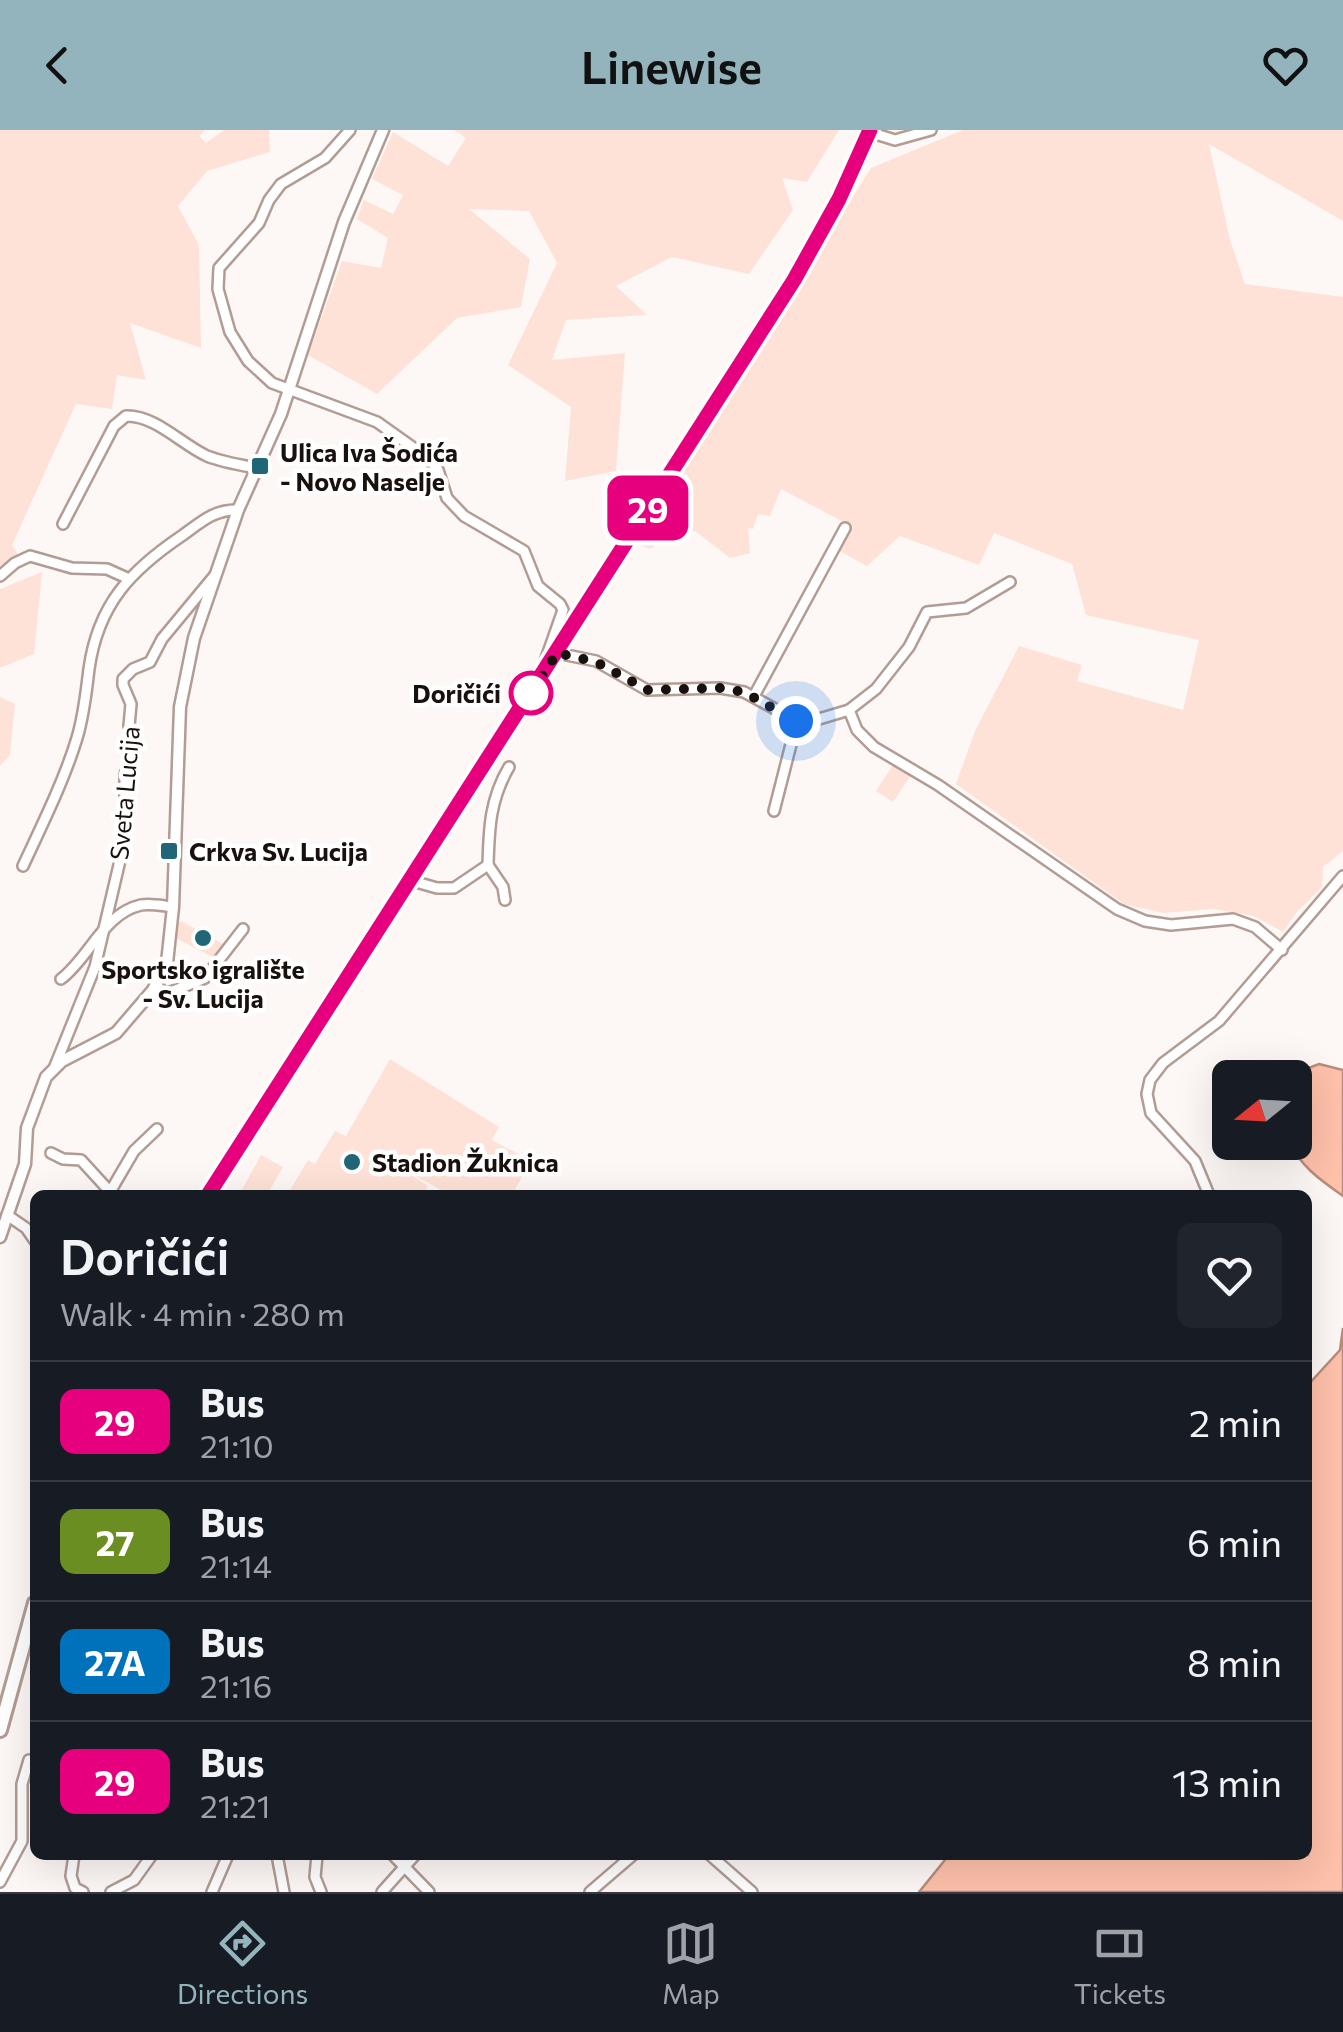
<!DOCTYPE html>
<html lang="en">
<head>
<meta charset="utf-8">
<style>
	body { margin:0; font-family:Commissioner,sans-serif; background:#20242c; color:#f1f3f6; height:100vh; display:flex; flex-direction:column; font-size:38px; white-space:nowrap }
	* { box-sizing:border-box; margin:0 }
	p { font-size:32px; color:#9ea1a6 }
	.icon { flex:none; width:55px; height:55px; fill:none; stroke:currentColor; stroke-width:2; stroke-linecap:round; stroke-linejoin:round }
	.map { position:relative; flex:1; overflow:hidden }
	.sheet { position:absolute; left:30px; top:1060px; width:1282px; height:670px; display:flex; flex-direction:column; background:#171b24; border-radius:15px; box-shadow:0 10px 40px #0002 }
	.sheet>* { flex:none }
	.badge { padding:0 20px; border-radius:15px; font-size:35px; line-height:65px }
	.needle { width:65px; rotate:252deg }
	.tools { position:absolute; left:1212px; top:930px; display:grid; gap:20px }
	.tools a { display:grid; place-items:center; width:100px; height:100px; border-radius:15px; background:#171b24; box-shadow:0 10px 40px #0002; font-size:50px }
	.you { position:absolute; width:50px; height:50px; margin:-25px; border:8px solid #fff; border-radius:50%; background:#1a73e8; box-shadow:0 0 0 15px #1a73e833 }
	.map>.badge { position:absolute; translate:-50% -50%; box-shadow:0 0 0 5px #fff }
	.round { display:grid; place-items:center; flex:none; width:105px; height:105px; border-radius:15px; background:#20242c }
	.overview { display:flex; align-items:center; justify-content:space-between; height:170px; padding:0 30px }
	h1 { font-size:48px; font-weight:600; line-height:75px }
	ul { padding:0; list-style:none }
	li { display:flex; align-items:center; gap:30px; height:120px; padding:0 30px; border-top:2px solid #363941 }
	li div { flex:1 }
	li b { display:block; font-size:38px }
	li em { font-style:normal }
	li .badge { min-width:110px; font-weight:700; text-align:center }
	header { display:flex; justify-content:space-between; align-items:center; height:130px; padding:0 30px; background:#93b4bc; color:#111; font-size:45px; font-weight:600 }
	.dock { display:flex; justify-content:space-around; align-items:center; height:140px; border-top:2px solid #363941; background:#171b24; font-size:28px; color:#9ea1a6 }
	.dock a { display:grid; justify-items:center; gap:5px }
	.dock .active { color:#93b4bc }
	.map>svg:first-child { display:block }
</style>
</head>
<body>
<header><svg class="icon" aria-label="back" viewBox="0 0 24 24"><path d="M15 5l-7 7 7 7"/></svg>Linewise<svg class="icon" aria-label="heart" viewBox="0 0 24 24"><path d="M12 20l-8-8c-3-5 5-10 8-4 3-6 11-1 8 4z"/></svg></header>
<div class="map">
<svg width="1343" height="1762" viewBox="0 0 1343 1762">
	<rect width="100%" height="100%" fill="#fdf8f6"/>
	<!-- green -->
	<g fill="#fee2d7">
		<path d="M0,0H205L199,6L206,13L224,0H269L270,22L207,41L178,76L199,115L201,218L130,193L146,250L117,245L112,279L76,274L12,415L19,427L0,436Z"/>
		<path d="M454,0H839L807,52L782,48L793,80L749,144L672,127L616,156L647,185L566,190L552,230L625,223L616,341L565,351L571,277L508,235L557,133L529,81L469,79L530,129L521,177L457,188L377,264L308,225L342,131L381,138L388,108L357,89L364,70L393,84L403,65L372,49L393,2L448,36L466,8Z"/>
		<path d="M963,0H1343V91L1209,14L1230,110L1245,154L1343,167V721L1323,737L1322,757L1296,783L1283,802L1254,786L1213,779L1163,783L1124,774L956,654L975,601L1019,516L1082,535L1077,551L1183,580L1199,510L1086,485L1072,434L994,403L979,435L900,406L867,436L839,421L853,397L781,359L770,386L758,384L753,399L748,398L750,423L730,428L695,401L665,409L650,419L635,413L871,38Z"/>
		<path d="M42,442L34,524L0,538V459Z"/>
		<path d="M0,567L15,574L10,625L0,636Z"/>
		<path d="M893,635L911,645L893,672L876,661Z"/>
		<path d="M181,791L227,816L216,829L176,808L179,792Z"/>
		<path d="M390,929L499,997L492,1010L531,1031L512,1065H450L401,1038L428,1056L423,1065H287L308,1030L315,1034L335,1001L346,1006Z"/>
		<path d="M261,1025L283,1037L267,1065H239Z"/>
	</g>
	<!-- water -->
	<g fill="#fec1aa" stroke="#b98c7b" stroke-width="2.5">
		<path d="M1319,934L1343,940V1066C1322,1051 1301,1037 1290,1013L1295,1012V948L1284,947Z"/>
		<path d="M1343,1198V1762H919L949,1725H1308V1255L1340,1220Z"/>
	</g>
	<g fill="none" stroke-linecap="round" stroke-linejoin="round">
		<!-- minor casing -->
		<g stroke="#b29c94" stroke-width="14">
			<g id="minor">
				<path d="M350,0L325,28L281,54L269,70L259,93L219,138L218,159L230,202L248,231L272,253L377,292L429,329L438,340L447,368L464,386L524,421L538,456L560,474L563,480L543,537"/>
				<path d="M869,2L895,10L931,0"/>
				<path d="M63,394L114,296L126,286C155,285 181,314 207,326C222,332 240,335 256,338"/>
				<path d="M0,446L15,433L30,426L72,438L107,439L127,448"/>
				<path d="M557,523L596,531L647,560L720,558L744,562L797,591L809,592L849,580L876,559L909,517L927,482L966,478L1010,452"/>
				<path d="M754,566L845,398"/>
				<path d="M849,580L857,600L874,617L938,655L1117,779L1145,791L1171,795L1233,789L1255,797L1282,820"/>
				<path d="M774,681L797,591"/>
				<path d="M488,735C489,698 490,669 509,637"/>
				<path d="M23,736C42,695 64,651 77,608C84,585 86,563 89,539C98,474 131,440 183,405C201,392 215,379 238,380"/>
				<path d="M409,750L437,758H454L488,735L503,757L505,770"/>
				<path d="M61,849C89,828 104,783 141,775C151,773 163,776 173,777"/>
				<path d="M156,855L166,864L205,848L243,799"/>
				<path d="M55,936L95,837L122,722L125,702V645L134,612L129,596L131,574L123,555V549L133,539L150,532L162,509L215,445"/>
				<path d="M51,1023L63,1029L81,1030L113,1065"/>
				<path d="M110,1062L134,1021L157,999"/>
				<path d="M1209,1065L1195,1031L1151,983L1147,964L1150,950L1163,933L1219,891L1343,746"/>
				<path d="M7,1085L26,1098L35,1111"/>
				<path d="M74,1725L71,1746L75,1758L83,1762"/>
				<path d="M277,1725L284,1762"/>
				<path d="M317,1725L315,1747L321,1762"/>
				<path d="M393,1725L429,1762"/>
				<path d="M710,1725L752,1762"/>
				<path d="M0,1752L22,1711V1654L29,1630"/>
				<path d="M111,1762L134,1750L152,1725"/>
				<path d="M212,1762L228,1725"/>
				<path d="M382,1762L415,1725"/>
				<path d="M590,1762L633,1725"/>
			</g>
		</g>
		<!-- tertiary casing -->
		<g stroke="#b29c94" stroke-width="15">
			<path id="tertiary" d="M0,1107L25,1034L27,998L46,947L62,931L116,903L153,860L167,833L173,777L180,577L194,508L238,380L281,284L344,92L383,0"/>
		</g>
		<!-- primary casing -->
		<g stroke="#b29c94" stroke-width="18">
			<g id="primary">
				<path d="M208,1065L793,150L839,69L870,0"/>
				<path d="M0,1600L35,1473"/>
			</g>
		</g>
		<!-- minor -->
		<use href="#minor" stroke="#fff" stroke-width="9"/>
		<!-- tertiary -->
		<use href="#tertiary" stroke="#fff" stroke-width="10"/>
		<!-- primary -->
		<use href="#primary" stroke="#fff" stroke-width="12"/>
	</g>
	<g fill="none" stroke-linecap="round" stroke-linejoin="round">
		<!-- line casing -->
		<g stroke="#fff" stroke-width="22">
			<path id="line" d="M208,1065L794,150L839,69L870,0"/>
		</g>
		<!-- line -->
		<use href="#line" stroke="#e6007e" stroke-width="15"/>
		<!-- walk -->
		<path stroke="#19110e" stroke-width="10" stroke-dasharray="0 18" d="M531,563L522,577L557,523L596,532L648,560L720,558L744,562L796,591"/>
	</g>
	<!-- markers -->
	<g fill="#206676" stroke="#fff" stroke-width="4">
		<rect x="250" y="326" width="20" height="20" rx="5"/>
		<rect x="159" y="711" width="20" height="20" rx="5"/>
		<circle cx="203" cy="808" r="10"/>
		<circle cx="352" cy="1032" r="10"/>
	</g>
	<circle fill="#fff" stroke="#e6007e" stroke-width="5" cx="531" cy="563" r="20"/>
	<g text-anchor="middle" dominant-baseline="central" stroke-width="9" stroke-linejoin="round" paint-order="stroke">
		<!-- poi labels -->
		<g font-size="25" font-weight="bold" fill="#19110e" stroke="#fff" text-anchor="start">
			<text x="280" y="322">Ulica Iva Šodića<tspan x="280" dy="29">- Novo Naselje</tspan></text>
			<text x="189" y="721">Crkva Sv. Lucija</text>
			<text x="203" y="839" text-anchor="middle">Sportsko igralište<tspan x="203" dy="29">- Sv. Lucija</tspan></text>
			<text x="372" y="1032">Stadion Žuknica</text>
		</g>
		<!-- stop labels -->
		<g font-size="25" font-weight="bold" fill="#19110e" stroke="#fff" text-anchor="end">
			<text x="501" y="563">Doričići</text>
		</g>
		<!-- street labels -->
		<g font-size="25" fill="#19110e" stroke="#fff">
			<text transform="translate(124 663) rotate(-85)">Sveta Lucija</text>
		</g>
	</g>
</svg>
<div class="tools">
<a><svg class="needle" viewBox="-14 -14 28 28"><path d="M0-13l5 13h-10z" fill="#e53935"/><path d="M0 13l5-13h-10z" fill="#9ea1a6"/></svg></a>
</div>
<div class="you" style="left:796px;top:591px"></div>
<b class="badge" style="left:648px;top:378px;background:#e6007e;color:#fff">29</b>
<section class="sheet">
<div class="overview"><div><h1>Doričići</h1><p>Walk · 4 min · 280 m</p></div><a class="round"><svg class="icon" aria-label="heart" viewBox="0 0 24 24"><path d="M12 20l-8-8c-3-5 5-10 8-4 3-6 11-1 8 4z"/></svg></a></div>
<ul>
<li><span class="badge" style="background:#e6007e;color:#fff">29</span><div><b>Bus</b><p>21:10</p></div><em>2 min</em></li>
<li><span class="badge" style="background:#6b8e23;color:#fff">27</span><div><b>Bus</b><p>21:14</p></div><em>6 min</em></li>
<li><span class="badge" style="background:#0072bc;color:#fff">27A</span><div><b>Bus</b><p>21:16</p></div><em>8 min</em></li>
<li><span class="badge" style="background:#e6007e;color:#fff">29</span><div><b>Bus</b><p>21:21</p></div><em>13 min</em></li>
</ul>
</section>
</div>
<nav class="dock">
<a class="active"><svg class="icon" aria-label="directions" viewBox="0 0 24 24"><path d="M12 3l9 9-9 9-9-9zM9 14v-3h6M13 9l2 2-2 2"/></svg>Directions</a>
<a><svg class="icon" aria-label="map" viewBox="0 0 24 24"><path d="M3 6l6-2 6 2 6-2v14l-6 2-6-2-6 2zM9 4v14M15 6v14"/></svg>Map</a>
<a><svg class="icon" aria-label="tickets" viewBox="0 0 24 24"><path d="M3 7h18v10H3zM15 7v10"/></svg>Tickets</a>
</nav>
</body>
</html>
